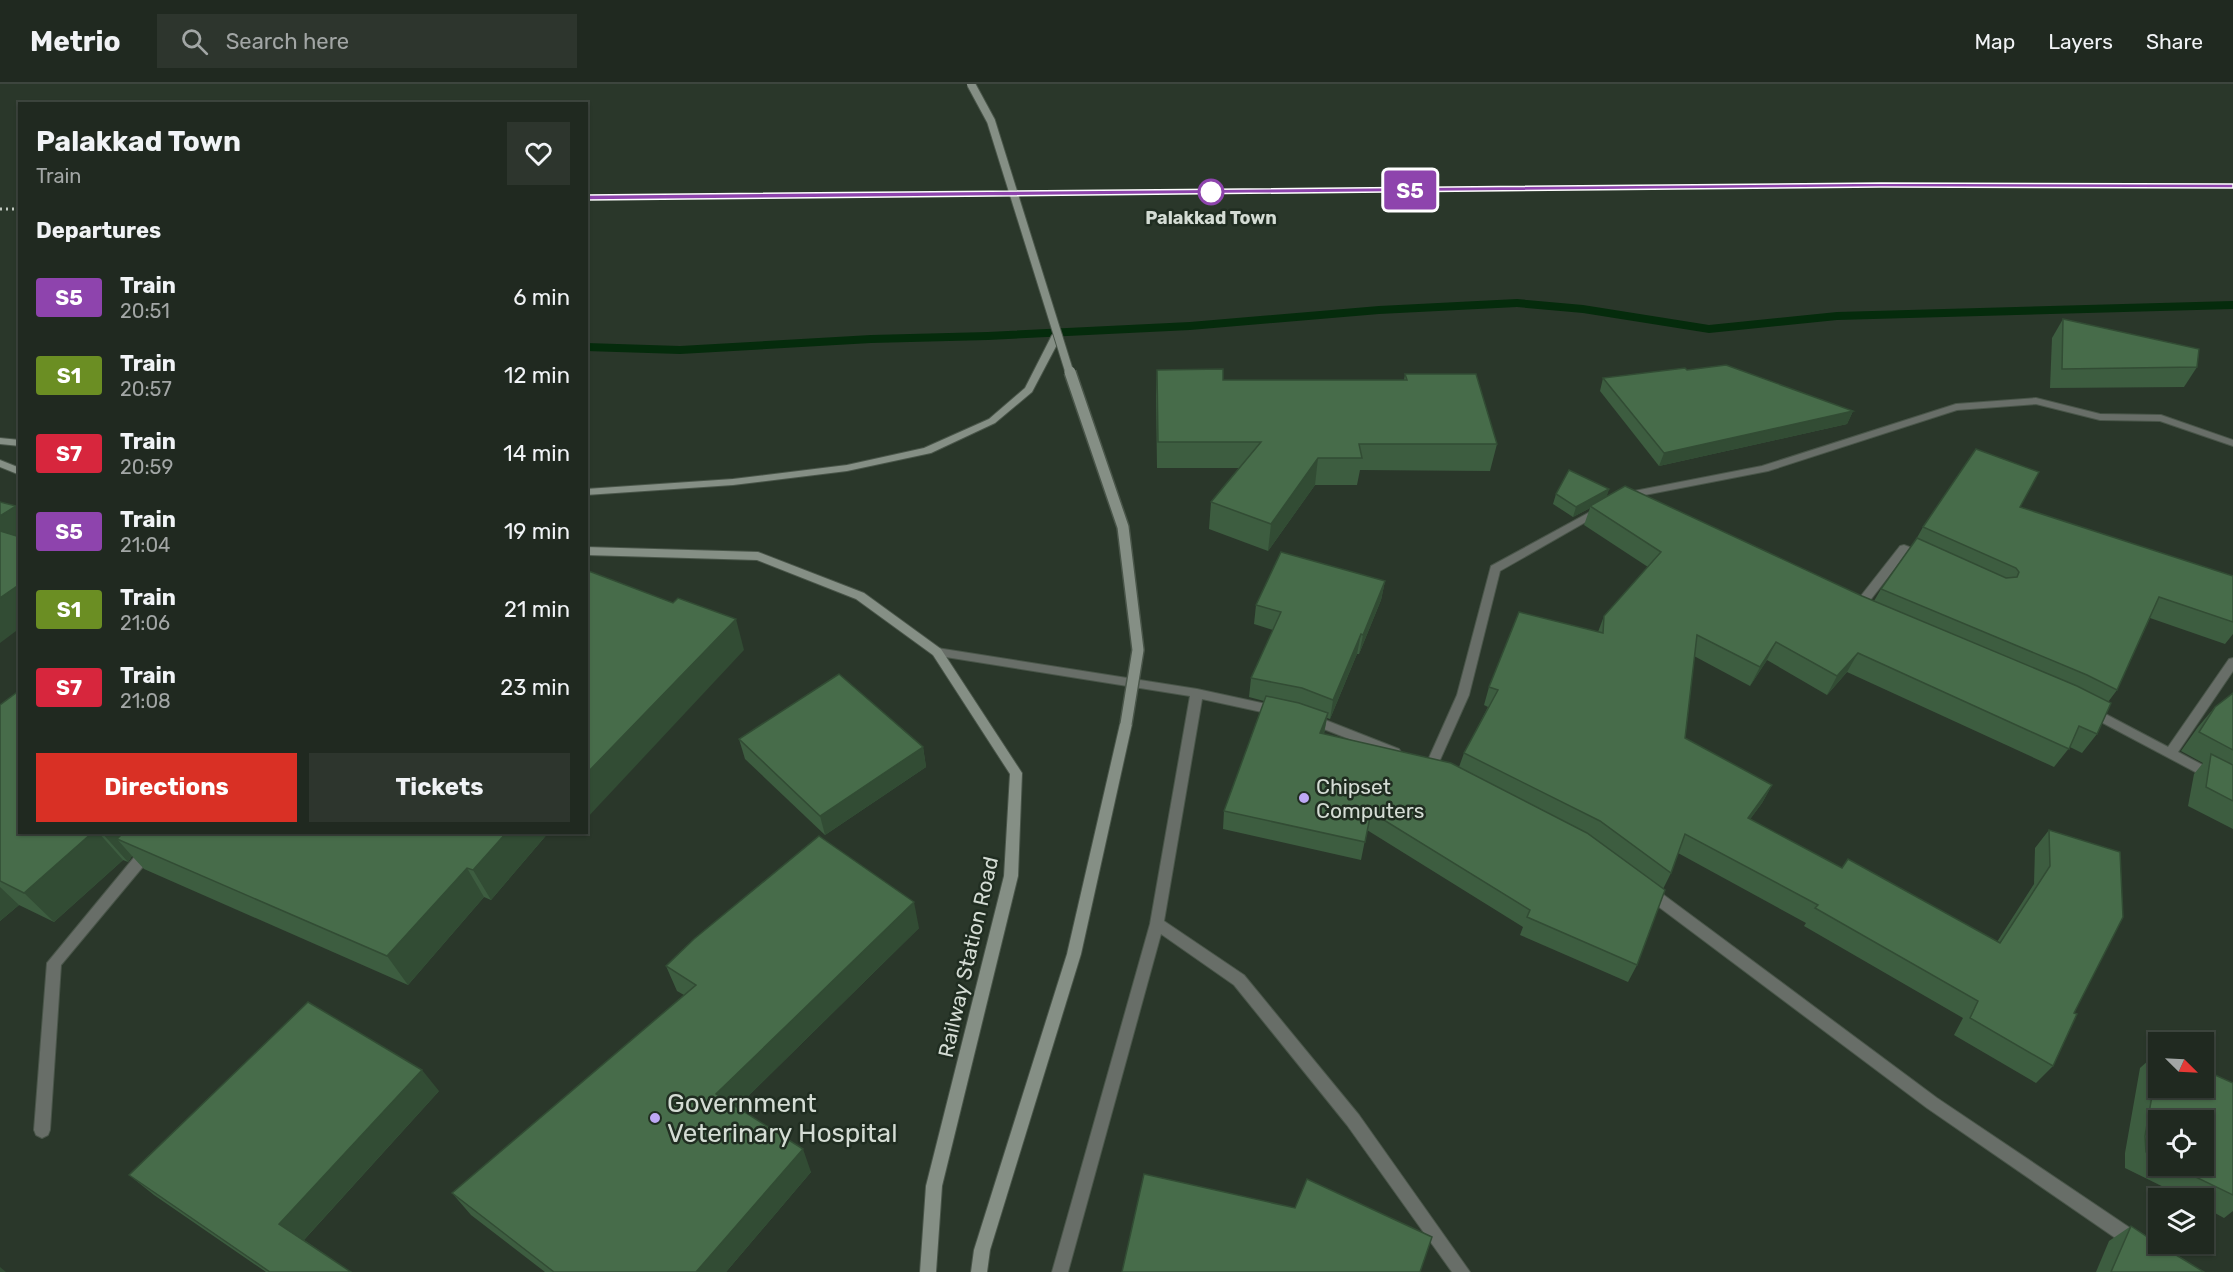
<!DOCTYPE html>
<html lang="en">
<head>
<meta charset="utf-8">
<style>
	body { margin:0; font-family:Rubik,sans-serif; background:#2d352d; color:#f1f3f6; height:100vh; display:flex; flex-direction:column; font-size:22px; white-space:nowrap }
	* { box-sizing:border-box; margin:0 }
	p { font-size:20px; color:#a2a6a5 }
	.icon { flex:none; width:33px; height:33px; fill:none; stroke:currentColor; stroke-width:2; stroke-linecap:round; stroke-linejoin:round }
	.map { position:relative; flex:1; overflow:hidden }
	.details { position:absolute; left:18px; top:18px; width:570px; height:732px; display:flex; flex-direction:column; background:#202920; border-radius:0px; box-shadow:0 2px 4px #0004,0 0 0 2px #3d453e }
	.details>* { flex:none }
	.badge { padding:0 12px; border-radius:4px; font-size:21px; line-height:39px }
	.needle { width:39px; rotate:114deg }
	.controls { position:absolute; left:2148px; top:948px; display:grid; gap:12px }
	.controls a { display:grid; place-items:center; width:66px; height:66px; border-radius:0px; background:#202920; box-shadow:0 2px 4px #0004,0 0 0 2px #3d453e; font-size:30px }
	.map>.badge { position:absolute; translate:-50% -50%; box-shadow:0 0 0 3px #fff }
	h2 { padding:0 18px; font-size:22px; line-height:54px }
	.round { display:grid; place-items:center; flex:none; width:63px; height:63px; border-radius:0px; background:#2d352d }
	.head { display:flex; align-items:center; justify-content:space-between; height:102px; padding:0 18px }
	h1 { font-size:28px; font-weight:700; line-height:45px }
	.primary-button { display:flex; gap:12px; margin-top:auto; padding:12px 18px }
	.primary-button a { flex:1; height:69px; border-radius:0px; background:#d93025; color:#fff; font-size:24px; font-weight:700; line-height:69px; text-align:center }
	.primary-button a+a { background:#2d352d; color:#f1f3f6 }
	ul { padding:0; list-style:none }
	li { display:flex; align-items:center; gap:18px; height:78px; padding:0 18px }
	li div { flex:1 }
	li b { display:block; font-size:22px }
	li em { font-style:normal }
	li .badge { min-width:66px; font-weight:700; text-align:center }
	header { display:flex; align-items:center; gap:36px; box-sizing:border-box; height:84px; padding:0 30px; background:#202920; border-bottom:2px solid #3d453e }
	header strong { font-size:28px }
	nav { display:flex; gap:33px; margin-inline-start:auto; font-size:21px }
	.search { width:420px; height:54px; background:#2d352d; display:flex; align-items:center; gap:15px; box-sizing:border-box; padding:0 21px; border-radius:0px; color:#a2a6a5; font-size:22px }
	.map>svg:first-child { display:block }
</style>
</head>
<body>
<header>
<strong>Metrio</strong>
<div class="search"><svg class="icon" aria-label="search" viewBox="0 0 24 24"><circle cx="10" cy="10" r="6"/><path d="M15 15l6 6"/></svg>Search here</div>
<nav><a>Map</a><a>Layers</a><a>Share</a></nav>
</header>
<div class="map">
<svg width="2233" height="1188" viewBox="0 0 2233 1188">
	<rect width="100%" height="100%" fill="#2a372a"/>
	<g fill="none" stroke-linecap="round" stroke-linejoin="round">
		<!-- stream -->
		<path fill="#052b0c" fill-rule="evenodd" d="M1517,215L1583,221L1709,241L1837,228L2233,217V225L1837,236L1709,249L1583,229L1517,223L1379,230L1190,246L988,256L871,259L680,270L586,267V259L680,262L871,251L988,248L1190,238L1379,222Z"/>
		<!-- street casing -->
		<g stroke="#495549" stroke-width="2">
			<g id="street">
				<path d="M2036,314L2100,330L2161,331L2233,356V362L2160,337L2100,336L2036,320L1957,326L1768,387L1624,415L1619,412L1624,409L1762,382L1956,320Z"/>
				<path d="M1601,422L1606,425L1605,427L1500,487L1469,611L1436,685L1432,687L1421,683L1419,680L1421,677L1428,676L1457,611L1491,482Z"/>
				<path d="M1904,461L1925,469L1926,472L1921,476L1906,470L1861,528H1853L1851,525L1853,522L1900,462Z"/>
				<path d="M937,564L1197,605L1280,623L1282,626L1280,629L1276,631L1202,615L1164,837L1244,891L1359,1031L1470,1188H1452L1347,1041L1234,901L1161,850L1068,1188H1052L1150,840L1190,612L933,571L931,568Z"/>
				<path d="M2233,574V587L2178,668L2233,697V708L2086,630L2084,627L2086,624H2094L2168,663L2229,575Z"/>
				<path d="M1310,630L1399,665L1401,668L1399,671L1395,673L1306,638L1304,635L1306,632Z"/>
				<path d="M161,748H177L151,773L61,881L50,1046L48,1051L42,1054L36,1051L34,1046L47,879L141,765Z"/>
				<path d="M1648,801L1653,803L1937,1014L2139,1150L2141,1156L2139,1162L2133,1164L2127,1162L1927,1024L1643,811L1641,807L1643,803Z"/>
			</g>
		</g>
		<!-- secondary casing -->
		<g stroke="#495549" stroke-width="2">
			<g id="secondary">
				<path d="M1057,248L1062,251L1032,308L995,339L931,369L847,387L733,401L586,411V405L733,395L847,381L924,364L989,335L1025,304L1052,251Z"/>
				<path d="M0,354L20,356V362L0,360Z"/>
				<path d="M0,376L20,384V391L0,383Z"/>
				<path d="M586,463L758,468L864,509L941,565L1022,689L1018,792L942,1102L936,1188H920L926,1102L1004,792L1010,690L933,571L856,515L757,476L586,471Z"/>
				<path d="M1126,635L1130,637L1132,640L1081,870L990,1166L987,1188H971L974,1166L1067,870L1120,640L1122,637Z"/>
			</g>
		</g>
		<!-- street -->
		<use href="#street" fill="#686e68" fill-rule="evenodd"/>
		<!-- secondary -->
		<use href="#secondary" fill="#858f85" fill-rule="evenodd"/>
		<!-- rail -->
		<g stroke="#bfc8bf" stroke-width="3" stroke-dasharray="2 4" stroke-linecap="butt">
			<path d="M586,114L1904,101L2233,102"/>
			<path d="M0,125H20"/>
		</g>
		<!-- secondary-bridge-far1 casing -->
		<g stroke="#495549" stroke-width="10" stroke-linecap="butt">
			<path id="secondary-bridge-far1" d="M971,0L991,37L1070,290"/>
		</g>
		<!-- secondary-bridge casing -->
		<g stroke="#495549" stroke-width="14" stroke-linecap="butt">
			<path id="secondary-bridge" d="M1070,288L1123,443L1138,566L1126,640"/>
		</g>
		<!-- secondary-bridge-far1 -->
		<use href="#secondary-bridge-far1" stroke="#858f85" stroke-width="8"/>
		<!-- secondary-bridge -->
		<use href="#secondary-bridge" stroke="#858f85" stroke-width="11"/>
	</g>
	<!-- wall -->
	<g fill="#3d5d40" fill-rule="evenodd">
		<path d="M2063,235L2197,283L2184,303L2050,304L2052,254Z"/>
		<path d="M1157,286L1223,296H1404L1405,290L1497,360L1490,387L1360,386L1357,401H1315L1268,467L1209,445L1211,418L1239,384H1157L1156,312Z"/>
		<path d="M1687,286L1853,327L1847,340L1659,382L1600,307L1603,294Z"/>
		<path d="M1609,405L1606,413L1874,517L1881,505L1914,459L1923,443L2020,423L2233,492V550L2225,560L2150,534L2117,606L2108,618L2097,650L2082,669L2070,663L2054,683L1847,588L1827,611L1767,576L1750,602L1694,572L1685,654L1772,701L1762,719L1750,735L1841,784L1997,858L2034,800L2035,764L2049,746L2074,929L2053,982L2036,999L1954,951L1963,934L1804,842L1806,839L1678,769L1671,789L1663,805L1637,881L1628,898L1520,851L1523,843L1367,746L1361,776L1223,745L1224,727L1264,617L1249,613L1251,594L1273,546L1254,540L1256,521L1385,497L1381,516L1359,570H1357L1330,635L1327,634L1324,650L1459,683L1464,669L1488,623L1484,621L1489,603L1598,548L1604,532L1648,483L1584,441L1590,424L1573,433L1553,420L1556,410Z"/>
		<path d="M2233,609V745L2188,722L2194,690L2203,679L2181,667L2198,643L2215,623Z"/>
		<path d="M0,621L20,748H549L491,816L484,813L408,901L144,785L132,772L128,778L123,776L54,838L19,821L0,837Z"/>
		<path d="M739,655L923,663L926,683L825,751L745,675Z"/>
		<path d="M919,844L737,1023L811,1088L726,1188H545L471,1131L452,1109L684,911L677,907L666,882Z"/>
		<path d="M2158,968V1004L2233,999V1127L2224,1134L2204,1123V1114H2186L2125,1084V1069L2140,984ZM2158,1036L2204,1082H2158Z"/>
		<path d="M439,1007L304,1156L351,1188H266L154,1111L129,1091Z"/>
		<path d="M2131,1142L2204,1188H2096L2109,1157Z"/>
	</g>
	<!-- shaded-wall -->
	<g fill="#324c34">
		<path d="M1853,327L1847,340L1659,382L1664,369Z"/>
		<path d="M1318,374L1315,401L1268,467L1271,440Z"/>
		<path d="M1609,405L1606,415L1590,422V424L1573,433L1576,423Z"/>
		<path d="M16,422L20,427V461L0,464V432Z"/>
		<path d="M1385,497L1381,516L1359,570L1363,551Z"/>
		<path d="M20,500V544L0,559V514Z"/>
		<path d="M736,535L744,566L586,735V690Z"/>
		<path d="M1361,550L1357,570L1330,635L1333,616Z"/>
		<path d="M1776,558L1767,576L1750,602L1760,583Z"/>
		<path d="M1858,569L1847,588L1827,611L1837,592Z"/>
		<path d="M1328,629L1324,648L1317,667L1320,649Z"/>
		<path d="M923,663L926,683L825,751L820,732Z"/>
		<path d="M1772,701L1762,719L1738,752L1748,734Z"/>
		<path d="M93,748H98L123,776L54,838L24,809Z"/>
		<path d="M101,748H158L117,755L132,772L128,778Z"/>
		<path d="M507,748H549L491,816L473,786Z"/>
		<path d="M467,784L484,813L408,901L387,872Z"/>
		<path d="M0,803L19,821L0,837Z"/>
		<path d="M914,818L919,844L727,1033L716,1010Z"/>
		<path d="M422,986L439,1007L301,1159L279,1140Z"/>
		<path d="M803,1065L811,1088L726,1188H696Z"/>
		<path d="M0,1183L6,1188H0Z"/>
	</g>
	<!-- building -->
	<g fill="#476c4a" stroke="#324c34" stroke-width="1.5">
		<path d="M2063,235L2199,265L2197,283L2062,285Z"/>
		<path d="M1726,281L1853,327L1664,369L1603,294L1685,284L1687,286Z"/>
		<path d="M1223,285V296H1407L1405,290H1476L1497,360H1359L1362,374H1318L1271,440L1211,418L1261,358H1158L1157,286Z"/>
		<path d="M1976,365L2039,388L2020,423L2233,492V538L2159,513L2117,606L2087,591L1881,505L1917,454L2006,494L2017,493L2019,488L2016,484L1923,443Z"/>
		<path d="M1569,386L1609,405L1576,423L1556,410Z"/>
		<path d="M1625,402L1862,512L2077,602L2111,619L2097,650L2079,642L2069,665L1858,569L1837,592L1776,558L1760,583L1697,551L1685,654L1772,701L1748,734L1842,784L1848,775L2000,859L2050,782L2049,746L2120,768L2123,833L2074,929L2077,930L2053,982L1970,934L1978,917L1815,824L1818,821L1685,750L1671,789L1600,737L1464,669L1498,606L1489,603L1519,528L1603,549L1604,532L1661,468L1590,422Z"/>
		<path d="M0,418L16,422L0,432Z"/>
		<path d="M0,447L20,453V500L0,514Z"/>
		<path d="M1281,468L1385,497L1363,551L1361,550L1333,616L1302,604L1251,594L1281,528L1256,521Z"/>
		<path d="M586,486L673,519L678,514L736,535L586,690Z"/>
		<path d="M839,590L923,663L820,732L739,655Z"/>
		<path d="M20,606V748H93L24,809L0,797V621Z"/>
		<path d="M2233,609V666L2199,648L2215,623Z"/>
		<path d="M1266,612L1299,619L1328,629L1320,649L1451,679L1587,749L1665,806L1637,881L1527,833L1530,826L1371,728L1365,758L1224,727Z"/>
		<path d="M2211,670L2233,681V717L2206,703Z"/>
		<path d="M124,748H507L473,786L467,784L387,872L117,755Z"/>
		<path d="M819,752L914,818L716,1010L803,1065L696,1188H554L452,1109L696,901L666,882L694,855Z"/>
		<path d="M308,918L422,986L279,1140L351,1188H270L129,1091Z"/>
		<path d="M2158,977V1004H2204V986L2233,999V1111L2173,1082H2204V1036H2158V1074L2146,1068L2145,1052Z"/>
		<path d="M1144,1090L1295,1124L1307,1095L1432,1153L1420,1188H1122Z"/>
		<path d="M2131,1142L2158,1160L2204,1188H2111Z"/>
	</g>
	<!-- line -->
	<path fill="#8e44ad" stroke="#fff" stroke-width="1.5" d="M1881,99L2233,100V104L1881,103L586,116L583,114L586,111Z"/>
	<!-- markers -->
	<circle fill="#fff" stroke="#8e44ad" stroke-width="3" cx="1211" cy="108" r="12"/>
	<g fill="#bea9f5" stroke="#202d21" stroke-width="2">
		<circle cx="1304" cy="714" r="6"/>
		<circle cx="655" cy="1034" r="6"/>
	</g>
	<g text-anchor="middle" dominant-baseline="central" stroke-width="5" stroke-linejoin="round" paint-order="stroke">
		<!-- far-stop labels -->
		<g font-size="18" font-weight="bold" fill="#d4dcd4" stroke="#202d21">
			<text x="1211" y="134">Palakkad Town</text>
		</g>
		<!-- poi labels -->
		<g font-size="21" fill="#d4dcd4" stroke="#202d21" text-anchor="start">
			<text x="1316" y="702">Chipset<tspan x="1316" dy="24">Computers</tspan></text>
		</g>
		<!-- street labels -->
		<g font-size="21" fill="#d4dcd4" stroke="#202d21">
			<text transform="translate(968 873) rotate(-77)">Railway Station Road</text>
		</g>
		<!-- near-poi labels -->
		<g font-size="26" fill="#d4dcd4" stroke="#202d21" text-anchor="start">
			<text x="667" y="1019">Government<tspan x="667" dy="30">Veterinary Hospital</tspan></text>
		</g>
	</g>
</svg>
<div class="controls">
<a><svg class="needle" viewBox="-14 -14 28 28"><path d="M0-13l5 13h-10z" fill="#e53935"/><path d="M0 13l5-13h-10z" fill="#a2a6a5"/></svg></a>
<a><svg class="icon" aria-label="locate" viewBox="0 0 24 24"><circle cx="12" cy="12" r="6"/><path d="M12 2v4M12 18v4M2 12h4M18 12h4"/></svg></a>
<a><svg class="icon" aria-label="layers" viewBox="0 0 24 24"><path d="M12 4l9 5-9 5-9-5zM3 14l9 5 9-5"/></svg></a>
</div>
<b class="badge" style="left:1410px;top:106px;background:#8e44ad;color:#fff">S5</b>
<section class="details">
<div class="head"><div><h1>Palakkad Town</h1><p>Train</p></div><a class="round"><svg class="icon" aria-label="heart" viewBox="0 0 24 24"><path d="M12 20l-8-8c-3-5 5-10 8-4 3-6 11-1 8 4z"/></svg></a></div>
<h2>Departures</h2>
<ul>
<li><span class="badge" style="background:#8e44ad;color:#fff">S5</span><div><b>Train</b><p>20:51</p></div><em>6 min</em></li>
<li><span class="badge" style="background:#6b8e23;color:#fff">S1</span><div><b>Train</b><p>20:57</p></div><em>12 min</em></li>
<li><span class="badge" style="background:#d7263d;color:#fff">S7</span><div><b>Train</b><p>20:59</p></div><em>14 min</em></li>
<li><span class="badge" style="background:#8e44ad;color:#fff">S5</span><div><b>Train</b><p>21:04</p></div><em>19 min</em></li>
<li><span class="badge" style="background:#6b8e23;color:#fff">S1</span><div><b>Train</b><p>21:06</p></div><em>21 min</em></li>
<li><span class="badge" style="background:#d7263d;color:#fff">S7</span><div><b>Train</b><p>21:08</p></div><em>23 min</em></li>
</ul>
<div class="primary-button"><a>Directions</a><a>Tickets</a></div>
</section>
</div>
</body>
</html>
